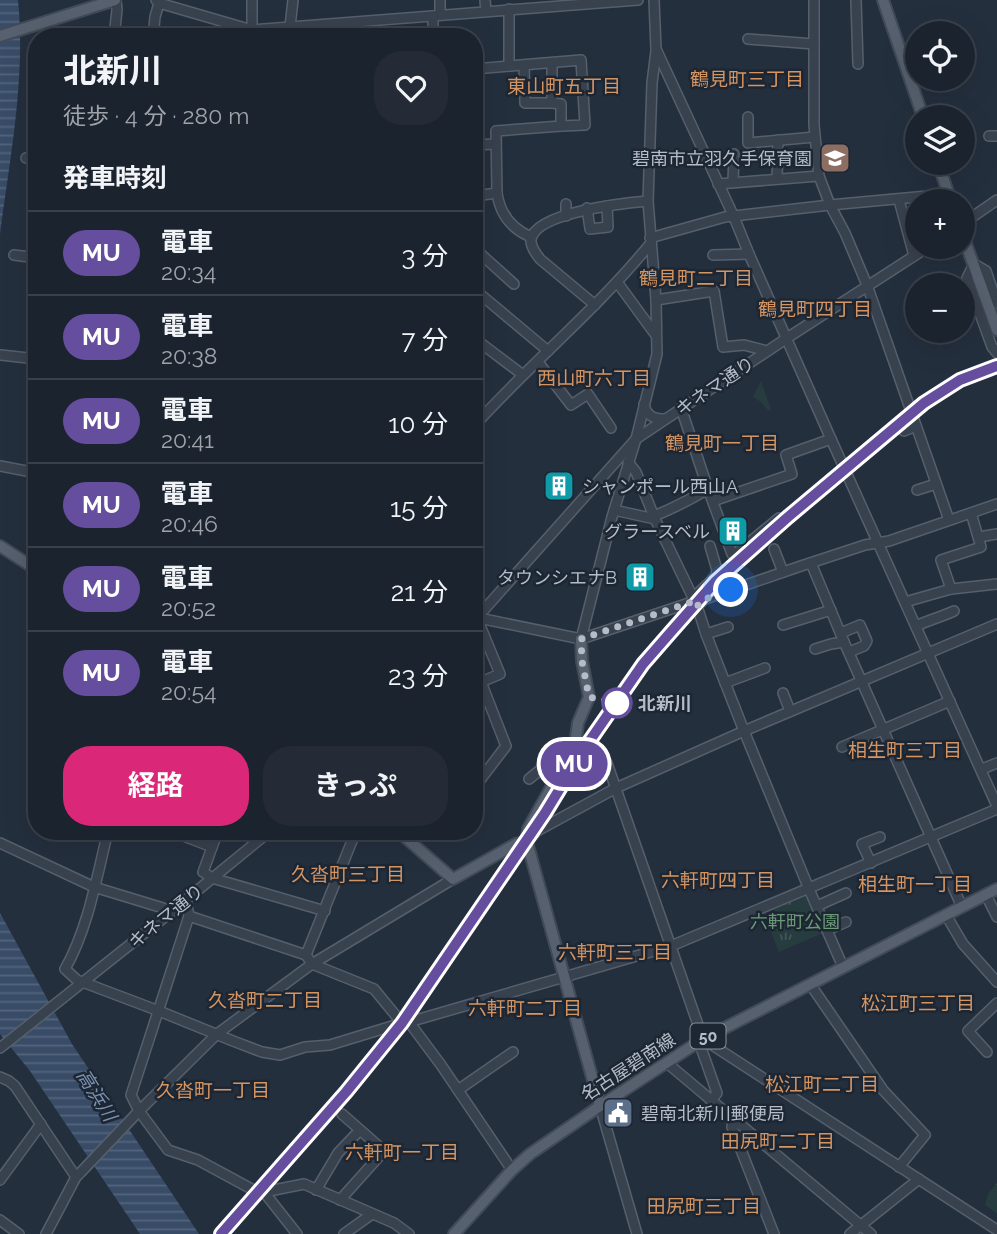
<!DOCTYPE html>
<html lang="ja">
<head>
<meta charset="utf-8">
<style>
	body { margin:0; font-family:Raleway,"Noto Sans JP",sans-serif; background:#242b36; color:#f1f3f6; height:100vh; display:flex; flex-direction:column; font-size:26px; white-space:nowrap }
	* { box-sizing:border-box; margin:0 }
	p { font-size:23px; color:#a0a4aa }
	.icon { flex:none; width:38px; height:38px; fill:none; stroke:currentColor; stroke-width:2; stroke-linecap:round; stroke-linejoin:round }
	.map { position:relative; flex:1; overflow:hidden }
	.panel { position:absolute; left:28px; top:28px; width:455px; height:812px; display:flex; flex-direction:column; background:#1b232e; border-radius:28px; box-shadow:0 7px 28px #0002,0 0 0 2px #39404a }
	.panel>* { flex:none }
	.badge { padding:0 14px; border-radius:23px; font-size:24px; line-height:46px }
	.controls { position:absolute; left:905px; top:21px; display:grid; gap:14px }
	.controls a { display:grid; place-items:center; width:70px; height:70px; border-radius:50%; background:#1b232e; box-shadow:0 7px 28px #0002,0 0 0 2px #39404a; font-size:35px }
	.you { position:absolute; width:35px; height:35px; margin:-18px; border:5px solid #fff; border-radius:50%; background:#1a73e8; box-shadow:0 0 0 10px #1a73e833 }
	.map>.badge { position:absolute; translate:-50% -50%; box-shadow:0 0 0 4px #fff }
	h2 { padding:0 35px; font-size:26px; line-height:63px }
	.round { display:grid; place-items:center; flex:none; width:74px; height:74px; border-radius:28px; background:#242b36 }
	.headline { display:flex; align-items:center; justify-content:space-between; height:119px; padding:0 35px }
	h1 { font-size:33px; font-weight:700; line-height:52px }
	.cta { display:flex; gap:14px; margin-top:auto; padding:14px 35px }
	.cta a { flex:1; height:80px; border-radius:28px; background:#db2777; color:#fff; font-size:28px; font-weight:700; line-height:80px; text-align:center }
	.cta a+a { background:#242b36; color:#f1f3f6 }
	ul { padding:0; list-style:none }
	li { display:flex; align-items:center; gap:21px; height:84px; padding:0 35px; border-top:2px solid #39404a }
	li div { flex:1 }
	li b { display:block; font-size:26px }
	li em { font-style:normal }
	li .badge { min-width:77px; font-weight:700; text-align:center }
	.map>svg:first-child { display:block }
</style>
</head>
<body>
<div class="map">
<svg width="997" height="1234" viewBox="0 0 997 1234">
	<defs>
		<pattern id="forest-firs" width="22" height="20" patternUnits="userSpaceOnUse" patternTransform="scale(1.75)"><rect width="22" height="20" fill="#263c3f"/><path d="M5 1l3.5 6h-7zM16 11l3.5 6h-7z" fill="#435659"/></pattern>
		<pattern id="park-tufts" width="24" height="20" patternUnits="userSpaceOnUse" patternTransform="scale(1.75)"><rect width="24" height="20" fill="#263c3f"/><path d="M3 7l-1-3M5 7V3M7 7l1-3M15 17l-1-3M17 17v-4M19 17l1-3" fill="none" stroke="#435659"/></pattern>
		<pattern id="water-rules" width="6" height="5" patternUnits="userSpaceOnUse" patternTransform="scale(1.75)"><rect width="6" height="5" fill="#394c67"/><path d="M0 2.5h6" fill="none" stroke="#53647b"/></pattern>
	</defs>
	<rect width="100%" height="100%" fill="#242f3e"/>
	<!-- forest -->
	<path fill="url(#forest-firs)" d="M761,381L771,410H768L761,402L753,397Z"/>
	<!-- park -->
	<g fill="url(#park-tufts)">
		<path d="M806,893L825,932L779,952L763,911Z"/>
		<path d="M997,1183V1213L985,1205L988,1194Z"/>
	</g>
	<!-- water -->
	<g fill="url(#water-rules)">
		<path d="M0,0H18C26,77 10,157 0,234Z"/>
		<path d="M0,913L72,1044L199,1234H140L30,1071L0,1034Z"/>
	</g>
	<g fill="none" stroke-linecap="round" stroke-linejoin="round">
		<!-- minor casing -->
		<g stroke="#565f6c" stroke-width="12">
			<g id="minor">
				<path d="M156,0L159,3L252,30L638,0"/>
				<path d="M440,0V15"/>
				<path d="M485,0L486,11"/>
				<path d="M654,0L656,49L734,217L749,254L831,439L997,806"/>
				<path d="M814,0V125L819,176L830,205L845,233L867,285L949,520"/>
				<path d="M856,0L858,64"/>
				<path d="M290,27L293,0"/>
				<path d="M114,37L117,10L116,0"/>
				<path d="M153,37L155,17L159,3"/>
				<path d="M250,37L252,30V0"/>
				<path d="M433,37V16"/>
				<path d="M748,39L814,44"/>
				<path d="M552,63V103"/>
				<path d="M509,66V9"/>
				<path d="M474,69L581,60L585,125L561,126"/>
				<path d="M748,117V143L815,137"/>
				<path d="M989,136H997"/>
				<path d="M474,145L496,144"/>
				<path d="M26,158L37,159"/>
				<path d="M777,179L778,140"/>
				<path d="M733,182L734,154"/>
				<path d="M718,184L819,176"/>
				<path d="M497,193L496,131L561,126V104L552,103H525L524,65"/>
				<path d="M474,200L482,195L497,193C500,214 512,229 531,237"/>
				<path d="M899,200L914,256"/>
				<path d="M566,204V216"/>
				<path d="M587,208L590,229L608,227L607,206"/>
				<path d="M962,224L997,200"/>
				<path d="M650,238L725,217L830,205L949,194"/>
				<path d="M474,248L514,284"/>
				<path d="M14,255L37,258"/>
				<path d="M713,255L749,254"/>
				<path d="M617,282L655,334"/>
				<path d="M474,289L548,351"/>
				<path d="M656,300L714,291L723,347L744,345L767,351"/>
				<path d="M997,303L986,271L974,264L967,278L992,347L997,353"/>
				<path d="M595,305L540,259C536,254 530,246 531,239C537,212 625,203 648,201"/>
				<path d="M474,338L523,375"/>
				<path d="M1,355L37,359"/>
				<path d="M538,362L571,405L588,394L611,428"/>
				<path d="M644,404C646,416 654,419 665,419"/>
				<path d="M681,408L708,489"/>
				<path d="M474,426C531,363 597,309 650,244"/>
				<path d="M904,431L916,426"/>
				<path d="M628,462L636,472L655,519L697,606L706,634L744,731L809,889L843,967"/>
				<path d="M0,466L37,473"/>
				<path d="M917,490L936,484"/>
				<path d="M713,501L792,474L786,455L831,439"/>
				<path d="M614,510L655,519"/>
				<path d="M971,513L981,547L941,560L951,589L997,584"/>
				<path d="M654,516C672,509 691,499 708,489L732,554L734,555L779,518"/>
				<path d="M979,537L997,534"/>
				<path d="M774,549L783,572"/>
				<path d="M811,563L844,642L962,907"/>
				<path d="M693,598L716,576L717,570L710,546"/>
				<path d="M905,602L951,589"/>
				<path d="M697,606L705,599L801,566L865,545L889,541L997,504"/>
				<path d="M474,617L581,639L695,601"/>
				<path d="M474,621L636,439L787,338L928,247"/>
				<path d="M783,625L831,610"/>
				<path d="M916,626C929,620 941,617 954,611"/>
				<path d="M841,633L860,625L867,641L864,646L849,652"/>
				<path d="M706,634L728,627"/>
				<path d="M581,639L612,517L636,439L657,354L656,300L648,201L652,83L656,51"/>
				<path d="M815,649L831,644L844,642"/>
				<path d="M725,683L765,668"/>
				<path d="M783,693L790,711"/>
				<path d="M842,747L950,701"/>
				<path d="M607,763L703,1039L997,1230"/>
				<path d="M982,769L997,763"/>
				<path d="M474,778L477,784L506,746L481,682L500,674L477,618"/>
				<path d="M529,779L552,760L569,756"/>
				<path d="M108,831C97,876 88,929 65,969L77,980L159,1011L233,1041L262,1052L280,1055L305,1047L330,1045L402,1023L409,1022L671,946L997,809"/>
				<path d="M218,831L203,872L212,878L325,911"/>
				<path d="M186,837L212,847"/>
				<path d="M527,842L537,831L616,788L744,731L997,624"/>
				<path d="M0,843L94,887L163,908L171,912"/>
				<path d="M871,863L862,844L880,837"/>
				<path d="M986,895L997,917"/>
				<path d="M186,900L189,916L131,1095L139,1111L168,1150L198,1160L259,1193L304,1184L394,1223L409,1234"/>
				<path d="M817,906L846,893"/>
				<path d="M946,915L963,944L997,982"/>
				<path d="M189,916L306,955L312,964L374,989L402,1023"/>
				<path d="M827,930L846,922"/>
				<path d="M306,955L356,831"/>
				<path d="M810,984L883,1090L925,1135L899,1167"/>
				<path d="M409,1022L441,1065L512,1170"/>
				<path d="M699,1042L717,1093L711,1101"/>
				<path d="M0,1048L171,912L270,831"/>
				<path d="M987,1052L968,1031L997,1003"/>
				<path d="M667,1063L871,1234"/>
				<path d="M0,1077L9,1081L15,1086L76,1177"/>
				<path d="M458,1090L513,1052"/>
				<path d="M600,1106L637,1234"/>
				<path d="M733,1119L732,1127L774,1234"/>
				<path d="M0,1180L41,1124"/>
				<path d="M316,1190L338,1153L360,1130"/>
				<path d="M264,1192L297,1234"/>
				<path d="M340,1200L384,1151L342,1114"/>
				<path d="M0,1220L19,1234"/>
				<path d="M46,1234L76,1177L81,1172L139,1111L217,1034L312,964L453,879"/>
				<path d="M344,1234L372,1214"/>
				<path d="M850,1234L919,1179"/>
			</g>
		</g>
		<!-- major casing -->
		<g stroke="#414a57" stroke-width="14">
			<g id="major">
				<path d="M883,0L923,117"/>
				<path d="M0,36L115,0"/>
				<path d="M938,163L951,201"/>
				<path d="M962,233L997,330"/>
				<path d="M0,546L37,570"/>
				<path d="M581,639L582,661L589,697L578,723L575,745L528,829L527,842L600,1106"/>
				<path d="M398,831L453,879L516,844L527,842"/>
				<path d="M454,1234L512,1170L530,1154L600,1106L703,1039L997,889"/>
			</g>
		</g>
		<!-- minor -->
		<use href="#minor" stroke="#38414e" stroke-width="9"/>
		<!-- major -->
		<use href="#major" stroke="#56606e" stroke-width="10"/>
		<!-- rail -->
		<path stroke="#5a6575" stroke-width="2" stroke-dasharray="7 7" stroke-linecap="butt" d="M221,1234L257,1192L346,1092L402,1023L545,813L569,771L643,664L670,633L715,582L735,564L788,517L924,403C947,386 970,376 997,366"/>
	</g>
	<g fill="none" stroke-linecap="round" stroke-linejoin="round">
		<!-- line casing -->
		<g stroke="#fff" stroke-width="16">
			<path id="line" d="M221,1234L346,1092L402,1023L545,813L584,749L643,664L670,633L715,582L735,564L788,517L924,403L960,380L997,366"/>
		</g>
		<!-- line -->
		<use href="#line" stroke="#654e9e" stroke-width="10"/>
		<!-- walk -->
		<path stroke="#b4bcc9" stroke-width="7" stroke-dasharray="0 12.6" d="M617,703L589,697L582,661L581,639L695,601L697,606L705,599L731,590"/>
	</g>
	<!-- icons -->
	<defs>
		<g id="school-square" transform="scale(1.575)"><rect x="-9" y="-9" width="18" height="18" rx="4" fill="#8d6e63" stroke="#1d2633"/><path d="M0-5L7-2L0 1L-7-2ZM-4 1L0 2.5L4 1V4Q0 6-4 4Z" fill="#fff"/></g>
		<g id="building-square" transform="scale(1.575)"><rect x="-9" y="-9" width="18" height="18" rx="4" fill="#0f9aa8" stroke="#1d2633"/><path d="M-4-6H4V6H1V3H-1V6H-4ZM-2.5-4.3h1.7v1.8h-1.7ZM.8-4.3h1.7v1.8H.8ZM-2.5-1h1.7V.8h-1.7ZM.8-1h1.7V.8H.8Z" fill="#fff"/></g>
		<g id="civic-square" transform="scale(1.575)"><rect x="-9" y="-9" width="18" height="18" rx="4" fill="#5c6f8a" stroke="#1d2633"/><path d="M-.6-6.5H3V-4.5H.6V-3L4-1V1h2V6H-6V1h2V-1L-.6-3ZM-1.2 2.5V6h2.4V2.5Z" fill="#fff"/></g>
	</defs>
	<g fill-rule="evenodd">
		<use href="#school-square" x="835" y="158"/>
		<use href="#building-square" x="559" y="486"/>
		<use href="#building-square" x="733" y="531"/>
		<use href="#building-square" x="640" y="577"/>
		<use href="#civic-square" x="618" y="1113"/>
	</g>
	<!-- markers -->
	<circle fill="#fff" stroke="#654e9e" stroke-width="3.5" cx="617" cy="703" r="14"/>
	<g text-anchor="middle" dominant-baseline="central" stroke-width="5" stroke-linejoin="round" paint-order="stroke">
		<!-- shield labels -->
		<rect fill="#1d2633" stroke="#878f9c" stroke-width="2" x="690.5" y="1023.5" width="35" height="25" rx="5"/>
		<g font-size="16" font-weight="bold" fill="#b4bcc9">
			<text x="708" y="1036">50</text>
		</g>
		<!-- poi labels -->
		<g font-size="18" fill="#b4bcc9" stroke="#1d2633" text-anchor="end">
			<text x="812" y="158">碧南市立羽久手保育園</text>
			<text x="582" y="486" text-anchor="start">シャンポール西山A</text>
			<text x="710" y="531">グラースベル</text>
			<text x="617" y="577">タウンシエナB</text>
			<text x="641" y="1113" text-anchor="start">碧南北新川郵便局</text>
		</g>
		<!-- street labels -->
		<g font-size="18" fill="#b4bcc9" stroke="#1d2633">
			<text transform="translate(715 386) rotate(-34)">キネマ通り</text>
			<text transform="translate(166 916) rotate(-39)">キネマ通り</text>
			<text transform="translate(628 1067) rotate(-33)">名古屋碧南線</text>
		</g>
		<!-- stop labels -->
		<g font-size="18" font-weight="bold" fill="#b4bcc9" stroke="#1d2633" text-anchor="start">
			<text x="638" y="703">北新川</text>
		</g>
		<!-- park labels -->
		<g font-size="18" fill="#6b9a76" stroke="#1d2633">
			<text x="795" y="921">六軒町公園</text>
		</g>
		<!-- neighbourhood labels -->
		<g font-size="19" fill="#d59563" stroke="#1d2633">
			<text x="747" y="79">鶴見町三丁目</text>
			<text x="564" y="86">東山町五丁目</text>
			<text x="696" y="278">鶴見町二丁目</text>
			<text x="815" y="309">鶴見町四丁目</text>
			<text x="594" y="378">西山町六丁目</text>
			<text x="722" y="443">鶴見町一丁目</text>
			<text x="905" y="750">相生町三丁目</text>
			<text x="348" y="874">久沓町三丁目</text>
			<text x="718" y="880">六軒町四丁目</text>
			<text x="915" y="884">相生町一丁目</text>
			<text x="615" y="952">六軒町三丁目</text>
			<text x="265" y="1000">久沓町二丁目</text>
			<text x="918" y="1003">松江町三丁目</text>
			<text x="525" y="1008">六軒町二丁目</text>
			<text x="822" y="1084">松江町二丁目</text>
			<text x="213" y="1090">久沓町一丁目</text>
			<text x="778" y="1141">田尻町二丁目</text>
			<text x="402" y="1152">六軒町一丁目</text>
			<text x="704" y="1206">田尻町三丁目</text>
		</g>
		<!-- water labels -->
		<g font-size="19" font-style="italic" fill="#7c92b1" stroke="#1d2633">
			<text transform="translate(97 1095) rotate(58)">高浜川</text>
		</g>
	</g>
</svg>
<div class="controls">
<a><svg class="icon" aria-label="locate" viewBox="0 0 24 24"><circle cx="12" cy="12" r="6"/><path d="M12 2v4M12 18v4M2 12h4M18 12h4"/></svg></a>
<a><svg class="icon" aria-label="layers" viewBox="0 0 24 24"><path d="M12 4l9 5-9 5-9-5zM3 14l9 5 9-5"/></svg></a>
<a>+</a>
<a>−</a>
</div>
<div class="you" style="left:731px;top:590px"></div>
<b class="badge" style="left:574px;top:764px;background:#654e9e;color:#fff">MU</b>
<section class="panel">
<div class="headline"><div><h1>北新川</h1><p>徒歩 · 4 分 · 280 m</p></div><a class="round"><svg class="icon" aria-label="heart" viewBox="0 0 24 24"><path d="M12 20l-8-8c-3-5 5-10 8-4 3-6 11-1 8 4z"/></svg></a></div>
<h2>発車時刻</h2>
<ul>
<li><span class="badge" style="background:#654e9e;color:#fff">MU</span><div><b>電車</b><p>20:34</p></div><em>3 分</em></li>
<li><span class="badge" style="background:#654e9e;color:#fff">MU</span><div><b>電車</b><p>20:38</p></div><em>7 分</em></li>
<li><span class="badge" style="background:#654e9e;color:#fff">MU</span><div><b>電車</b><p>20:41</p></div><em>10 分</em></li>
<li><span class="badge" style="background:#654e9e;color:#fff">MU</span><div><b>電車</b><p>20:46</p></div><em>15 分</em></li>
<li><span class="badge" style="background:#654e9e;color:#fff">MU</span><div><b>電車</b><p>20:52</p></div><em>21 分</em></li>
<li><span class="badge" style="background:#654e9e;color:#fff">MU</span><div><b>電車</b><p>20:54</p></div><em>23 分</em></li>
</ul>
<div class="cta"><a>経路</a><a>きっぷ</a></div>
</section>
</div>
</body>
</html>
